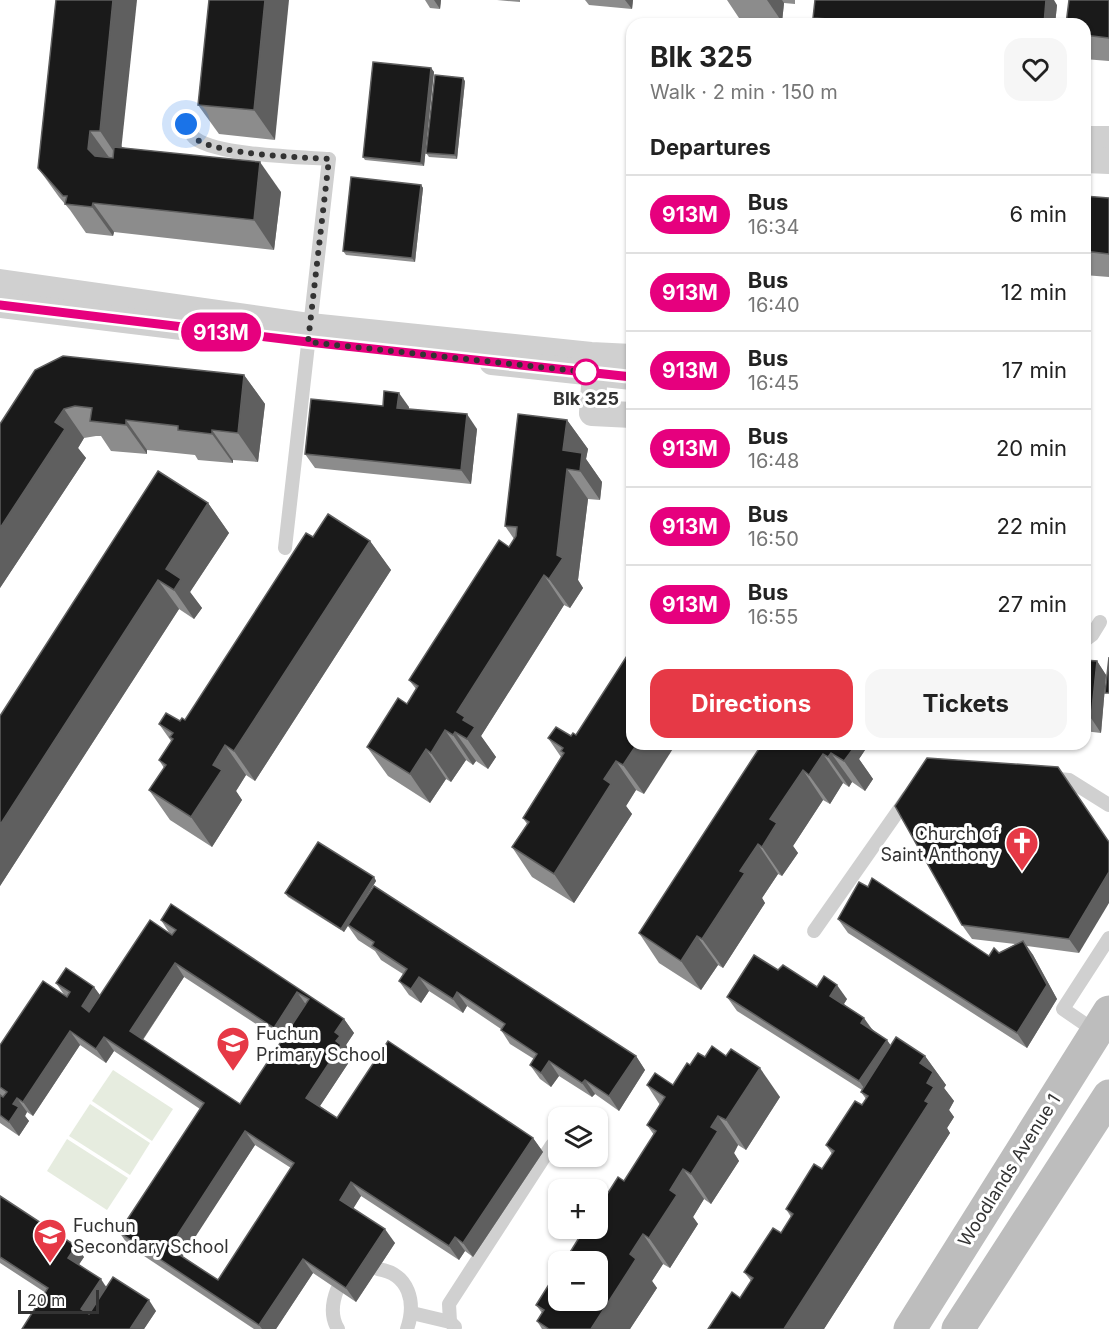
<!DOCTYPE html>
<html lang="en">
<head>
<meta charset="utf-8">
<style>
	body { margin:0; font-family:Inter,sans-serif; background:#f6f6f6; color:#222; height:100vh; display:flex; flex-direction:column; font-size:22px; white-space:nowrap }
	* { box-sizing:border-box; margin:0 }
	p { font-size:20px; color:#767676 }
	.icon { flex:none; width:33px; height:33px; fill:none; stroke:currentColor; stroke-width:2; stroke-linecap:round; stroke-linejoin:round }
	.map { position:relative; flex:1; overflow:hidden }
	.details { position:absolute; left:626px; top:18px; width:465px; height:732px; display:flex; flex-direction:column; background:#fff; border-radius:18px; box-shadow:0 2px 4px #0004 }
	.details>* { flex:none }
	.badge { padding:0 12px; border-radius:20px; font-size:21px; line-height:39px }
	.buttons { position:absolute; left:548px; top:1107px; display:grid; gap:12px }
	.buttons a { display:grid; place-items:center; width:60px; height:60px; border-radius:12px; background:#fff; box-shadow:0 2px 4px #0004; font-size:30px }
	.scale { position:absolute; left:18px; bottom:15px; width:81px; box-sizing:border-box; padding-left:6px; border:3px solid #333; border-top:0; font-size:16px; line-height:21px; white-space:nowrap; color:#333; -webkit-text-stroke:4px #fff; paint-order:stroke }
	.you { position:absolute; width:30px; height:30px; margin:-15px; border:4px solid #fff; border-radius:50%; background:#1a73e8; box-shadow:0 0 0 9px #1a73e833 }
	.map>.badge { position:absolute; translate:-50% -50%; box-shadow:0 0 0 3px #fff }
	h2 { padding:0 24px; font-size:22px; line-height:54px }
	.round { display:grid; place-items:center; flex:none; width:63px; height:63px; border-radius:18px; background:#f6f6f6 }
	.head { display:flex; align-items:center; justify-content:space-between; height:102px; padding:0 24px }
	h1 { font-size:28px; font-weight:700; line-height:45px }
	.primary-button { display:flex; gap:12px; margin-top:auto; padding:12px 24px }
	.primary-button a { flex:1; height:69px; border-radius:18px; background:#e63946; color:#fff; font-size:24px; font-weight:700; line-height:69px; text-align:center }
	.primary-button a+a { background:#f6f6f6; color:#222 }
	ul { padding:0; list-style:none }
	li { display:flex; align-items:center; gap:18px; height:78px; padding:0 24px; border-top:2px solid #e0e0e0 }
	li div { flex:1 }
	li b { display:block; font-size:22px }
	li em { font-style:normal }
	li .badge { min-width:66px; font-weight:700; text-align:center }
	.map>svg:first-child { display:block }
</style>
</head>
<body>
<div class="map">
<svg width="1109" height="1329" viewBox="0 0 1109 1329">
	<rect width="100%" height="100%" fill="#fff"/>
	<!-- green -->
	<g fill="#e6ecdf">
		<path d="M113,1070L173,1109L152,1141L92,1101Z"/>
		<path d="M90,1104L150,1143L130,1175L69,1136Z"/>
		<path d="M67,1139L128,1178L107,1210L47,1171Z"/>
	</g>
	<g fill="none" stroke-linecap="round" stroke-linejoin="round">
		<!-- lane -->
		<g stroke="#d0d0d0" stroke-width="14">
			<path d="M186,124C189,129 191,136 196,139C218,155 299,157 329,159L285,548"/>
			<path d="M1084,641L1092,635L1100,622"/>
			<path d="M1049,778L1069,780L1109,805"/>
			<path d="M814,931L908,797"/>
			<path d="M1098,1033L1063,1009L1109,938"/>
			<path d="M378,1269C410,1274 416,1303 407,1329"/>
			<path d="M337,1290C332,1303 330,1316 338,1329"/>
			<path d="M412,1313L450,1322L455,1327"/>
			<path d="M450,1322L449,1304L552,1145"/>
		</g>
		<!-- street -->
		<g stroke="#d0d0d0" stroke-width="26">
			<path d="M1084,139H1109"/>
			<path d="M1084,160L1109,161"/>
			<path d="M0,282L310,326L591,355L632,357"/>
			<path d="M0,305L247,335"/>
			<path d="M492,362L632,377"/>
			<path d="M595,373L592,413L632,415"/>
		</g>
		<!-- secondary -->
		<g stroke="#bdbdbd" stroke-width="33">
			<path d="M910,1329L1109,1012"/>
			<path d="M958,1329L1109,1096"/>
		</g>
	</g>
	<!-- wall -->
	<g fill="#8c8c8c" fill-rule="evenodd">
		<path d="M56,0L122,147L281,192L274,250L114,232L113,236L86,233L70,210L59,197L38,168Z"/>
		<path d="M209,0L275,140L219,134L198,105Z"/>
		<path d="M425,0H441L440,9L430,8Z"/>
		<path d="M497,0H520V2Z"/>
		<path d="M585,0H633L632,9L589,5Z"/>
		<path d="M727,0H795V4L784,3L782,22L739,18Z"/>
		<path d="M1109,0V61L1084,59V24Z"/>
		<path d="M1057,5L1055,24H818L813,18Z"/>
		<path d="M431,68L434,72L424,166L365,160L363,157Z"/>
		<path d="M465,81L457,159L429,157L426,153Z"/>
		<path d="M421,185L423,188L415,262L346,255L343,251Z"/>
		<path d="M1084,196L1109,198V277L1084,275Z"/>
		<path d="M35,370L244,375L265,404L258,462L233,460V463L198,460L195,455L147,450V454L111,451L101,436H96L84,438L78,448L86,458L0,588Z"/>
		<path d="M383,406L409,407V409L477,429L471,484L315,468L305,454Z"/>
		<path d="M567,420L588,449L586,459L602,482L600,500L588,499L578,580L583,588L570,608L564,605L481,736L496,757L488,769L476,761L473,765L466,760L451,782L446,779L430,803L388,776L367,747L407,704L416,689L409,680L509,547L514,539L505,526Z"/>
		<path d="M208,503L229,533L190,592L202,608L194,619L179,609L0,886V716Z"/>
		<path d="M313,537L370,541L391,570L255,781L246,775L236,791L242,800L212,847L170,820L149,790L164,768L159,760L171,741L159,724L180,721L185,720Z"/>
		<path d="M632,648L644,794L636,790L626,806L632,814L574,903L532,877L512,847L527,824L523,818L561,757L548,738L576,735Z"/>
		<path d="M1084,660L1097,661L1106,675L1101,733L1084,731Z"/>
		<path d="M762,744H869L859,759L873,779L865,791L852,782L849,787L843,783L830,804L823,800L793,846L798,853L782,876L778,874L762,898L765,903L723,968L718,965L701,990L659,963L639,933Z"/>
		<path d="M1058,767L1079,953L1027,946L1033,955L1057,999L1027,1048L848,933L838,919L868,887L989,956L999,953L1015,944L972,939L962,925Z"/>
		<path d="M374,877L376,881L362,904L636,1056L645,1070L619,1111L595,1094L592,1097L559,1076L551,1087L540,1079L530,1065L534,1059L510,1044L501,1030V1029L467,1006L463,1013L429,991L421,1003L409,995L399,981L403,974L381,960L375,951L358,940L348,926L344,932L288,897L285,893Z"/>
		<path d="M171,904L344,1019L354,1033L346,1045L349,1050L347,1053L351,1059L320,1106L337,1118L533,1138L543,1152L473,1257L465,1251L459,1260L361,1196L353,1208L395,1243L356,1302L313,1273L276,1329H254L129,1246L119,1232L200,1109L114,1051L106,1063L80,1045L33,1116L27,1112L25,1116L29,1121L19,1136L0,1123V1045L65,996L56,983L94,987L100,995L170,934L161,920ZM184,977L282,1041L240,1104L143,1040ZM255,1145L291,1168L218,1280L182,1256Z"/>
		<path d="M778,970L817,987L847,999L844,1004L891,1046L925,1056L946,1085L944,1088L954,1101L949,1110L954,1117L947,1128L950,1133L824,1329H708L740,1298L751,1281L744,1272L781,1233L791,1217L786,1209L822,1169L832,1154L826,1145L862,1105L866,1099L861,1092L862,1090L737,1011L727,997Z"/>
		<path d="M705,1057L780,1097L746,1150L738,1145L734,1153L739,1161L711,1204L704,1199L693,1217L698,1224L670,1268L663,1264L652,1281L657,1288L630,1329H542L537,1321L542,1313L536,1305L624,1181L654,1135L647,1125L660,1105L647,1085H673L690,1065Z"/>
		<path d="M0,1196L84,1257L79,1264L107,1287L156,1311L144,1329H22L46,1293L0,1263Z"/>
	</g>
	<!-- shaded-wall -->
	<g fill="#5f5f5f">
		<path d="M113,0H137L120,161L100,131Z"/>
		<path d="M265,0H289L275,140L254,110Z"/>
		<path d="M434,0H441L440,9Z"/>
		<path d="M625,0H633L632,9Z"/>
		<path d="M767,0H782L784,3L782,22Z"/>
		<path d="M1046,0H1054L1057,5L1055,24H1044Z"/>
		<path d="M431,68L434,72L424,166L421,163Z"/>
		<path d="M463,78L465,81L457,159L455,155Z"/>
		<path d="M90,131L111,160L108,178L88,149Z"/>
		<path d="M260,162L281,192L274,250L254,220Z"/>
		<path d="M421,185L423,188L415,262L412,258Z"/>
		<path d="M93,203L114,232L113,236L92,207Z"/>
		<path d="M244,375L265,404L258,462L238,433Z"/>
		<path d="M399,393L409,407L407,422L397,408Z"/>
		<path d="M64,409L84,438L78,448L86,458L0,588V528L55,422Z"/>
		<path d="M467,414L477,429L471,484L461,470Z"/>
		<path d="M126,420L147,450V454L126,425Z"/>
		<path d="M567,420L588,449L586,459L602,482L600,500L580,471L563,450Z"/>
		<path d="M212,430L233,460V463L212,434Z"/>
		<path d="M567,469L588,499L578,580L583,588L570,608L549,579L557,555Z"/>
		<path d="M208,503L229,533L190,592L202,608L194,619L174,590L166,569Z"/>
		<path d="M370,541L391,570L255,781L234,751Z"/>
		<path d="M544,575L564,605L481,736L496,757L488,769L467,739L457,712Z"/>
		<path d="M158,580L179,609L0,886V825Z"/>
		<path d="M1097,661L1106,675L1101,733L1091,718Z"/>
		<path d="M445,730L466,760L451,782L431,753Z"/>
		<path d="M455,732L476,761L473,765L453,735Z"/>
		<path d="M637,744H676L644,794L623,765Z"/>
		<path d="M841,744H869L859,759L873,779L865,791L844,761Z"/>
		<path d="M225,745L246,775L236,791L242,800L212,847L191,817L213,765Z"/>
		<path d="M426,749L446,779L430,803L410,774Z"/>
		<path d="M831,753L852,782L849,787L828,757Z"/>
		<path d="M823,754L843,783L830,804L809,775Z"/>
		<path d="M616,761L636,790L626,806L632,814L574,903L554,874L604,779Z"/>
		<path d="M803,770L823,800L793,846L798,853L782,876L762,847L770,819Z"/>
		<path d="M758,844L778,874L762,898L765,903L723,968L702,939L740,871Z"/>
		<path d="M1109,872V903L1079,953L1069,939Z"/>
		<path d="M374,877L376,881L344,932L341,929Z"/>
		<path d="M697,936L718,965L701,990L681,961Z"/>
		<path d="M1023,941L1033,955L1057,999L1027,1048L1017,1033Z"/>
		<path d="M175,963L184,977L139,1045L130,1031Z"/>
		<path d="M419,977L429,991L421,1003L411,989Z"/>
		<path d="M837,985L847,999L840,1010L830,996Z"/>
		<path d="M94,987L104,1001L92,1020L82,1006Z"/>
		<path d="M297,992L307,1006L284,1042L274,1028Z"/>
		<path d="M457,992L467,1006L463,1013L453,999Z"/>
		<path d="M864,1018L874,1032L861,1023Z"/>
		<path d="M344,1019L354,1033L346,1045L349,1050L347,1053L351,1059L316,1112L306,1098L336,1041L335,1032Z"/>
		<path d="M70,1031L80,1045L33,1116L23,1102Z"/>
		<path d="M104,1037L114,1051L106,1063L96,1049Z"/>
		<path d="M887,1040L897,1054L869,1095L859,1081Z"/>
		<path d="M636,1056L645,1070L619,1111L609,1096Z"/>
		<path d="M925,1056L946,1085L944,1088L954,1101L949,1110L954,1117L947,1128L950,1133L824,1329H784L925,1101L927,1083L920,1063Z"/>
		<path d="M549,1061L559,1076L551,1087L541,1073Z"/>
		<path d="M760,1068L780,1097L746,1150L726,1120Z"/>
		<path d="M585,1080L595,1094L592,1097L582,1083Z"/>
		<path d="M17,1098L27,1112L25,1116L29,1121L19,1136L9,1122L13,1104Z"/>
		<path d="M718,1116L738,1145L734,1153L739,1161L711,1204L691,1174L711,1127Z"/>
		<path d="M245,1131L255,1145L179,1262L169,1248Z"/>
		<path d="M533,1138L543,1152L473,1257L463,1243Z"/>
		<path d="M683,1169L704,1199L693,1217L698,1224L670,1268L649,1238L670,1190Z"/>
		<path d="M351,1182L361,1196L350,1214L340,1200Z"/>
		<path d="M385,1229L395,1243L356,1302L346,1288Z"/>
		<path d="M643,1234L663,1264L652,1281L657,1288L630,1329H591L630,1254Z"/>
		<path d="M455,1237L465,1251L459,1260L449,1246Z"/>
		<path d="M76,1246L84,1257L76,1269L68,1258Z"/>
		<path d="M303,1259L313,1273L276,1329H262L259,1325Z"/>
		<path d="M101,1279L108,1290L89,1320L81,1309Z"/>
		<path d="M149,1300L156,1311L144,1329H130Z"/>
	</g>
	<!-- building -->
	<g fill="#1a1a1a" stroke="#5f5f5f" stroke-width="1.5" fill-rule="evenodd">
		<path d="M56,0H113L100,131H90L88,149L95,156L113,158L114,147L260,162L254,220L93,203L92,207L65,204L67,196H63L38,168Z"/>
		<path d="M209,0H265L254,110L198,105Z"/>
		<path d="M815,0H1046L1044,24H843V20L813,18Z"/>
		<path d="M1069,0H1109V38L1084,35V24H1066Z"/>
		<path d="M373,62L431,68L421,163L363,157Z"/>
		<path d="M435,75L463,78L455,155L426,153Z"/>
		<path d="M351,177L421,185L412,258L343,251Z"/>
		<path d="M1084,196L1109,198V254L1084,251Z"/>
		<path d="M63,356L244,375L238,433L212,430V434L178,430V426L126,420V425L90,421L92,408L75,406L64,409L55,422L65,429L0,528V424L35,370Z"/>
		<path d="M384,391L399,393L397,408L467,414L461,470L305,454L311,399L383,406Z"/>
		<path d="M518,414L567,420L563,450L582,453L580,471L567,469L557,555L563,558L549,579L544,575L457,712L465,717L463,720L475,727L467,739L455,732L453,735L445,730L431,753L426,749L410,774L367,747L398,698L407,704L418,686L409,680L499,540L509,547L516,536L517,527L505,526Z"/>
		<path d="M158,471L208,503L166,569L181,579L174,590L158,580L0,825V716Z"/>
		<path d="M328,514L370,541L234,751L225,745L213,765L222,770L191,817L149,790L166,765L159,760L173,739L170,737L173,733L159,724L166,713L180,721L182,718L185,720L306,533L313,537Z"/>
		<path d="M632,648V744H637L623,765L616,761L604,779L611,784L554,874L512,847L529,822L523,818L564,753L561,751L563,748L548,738L556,727L571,736L573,733L576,735Z"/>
		<path d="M1109,657V693H1105Z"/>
		<path d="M1084,660L1097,661L1091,718H1084Z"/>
		<path d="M762,744H844L853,749L844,761L831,753L828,757L823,754L809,775L803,770L770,819L777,823L762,847L758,844L740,871L745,873L702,939L697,936L681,961L639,933Z"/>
		<path d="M927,758L1058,767L1109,842V872L1069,939L962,925L895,806Z"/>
		<path d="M318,842L374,877L341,929L285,893Z"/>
		<path d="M872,878L989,956L994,948L999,953L1023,941L1047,985L1017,1033L838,919L859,882L868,887Z"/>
		<path d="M374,886L636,1056L609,1096L585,1080L582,1083L549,1061L541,1073L530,1065L537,1054L501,1030L505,1024L457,992L453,999L419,977L411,989L399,981L407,969L372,946L374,942L348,925Z"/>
		<path d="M171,904L344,1019L335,1032L340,1036L336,1041L341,1045L306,1098L337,1118L388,1041L533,1138L463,1243L455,1237L449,1246L351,1182L340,1200L385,1229L346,1288L303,1259L259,1325L119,1232L204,1103L104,1037L96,1049L70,1031L23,1102L17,1098L13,1104L19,1107L9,1122L0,1115V1095L3,1097L7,1092L0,1087V1045L43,981L67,997L70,992L56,983L66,968L94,987L82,1006L89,1012L150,920L172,935L176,930L161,920ZM175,963L274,1028L297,992L309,999L240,1104L130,1031ZM245,1131L294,1163L218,1280L169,1248Z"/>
		<path d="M754,955L778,970L783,965L817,987L824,976L837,985L830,996L864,1018L861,1023L887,1040L859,1081L727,997Z"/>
		<path d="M896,1037L925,1056L920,1063L933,1072L927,1083L934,1087L925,1101L929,1103L784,1329H708L732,1292L740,1298L753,1278L744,1272L773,1228L781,1233L793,1214L786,1209L814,1164L822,1169L834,1151L826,1145L855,1101L862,1105L868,1096L861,1092Z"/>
		<path d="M712,1046L726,1056L731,1049L760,1068L726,1120L718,1116L711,1127L718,1131L691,1174L683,1169L670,1190L677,1195L649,1238L643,1234L630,1254L636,1259L591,1329H549L537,1321L544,1310L536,1305L558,1270V1300H597V1262H564L585,1228H597V1210L618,1177L624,1181L656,1131L647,1125L665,1097L647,1085L655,1073L673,1085L687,1063L690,1065L698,1053L705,1057Z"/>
		<path d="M0,1196L76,1246L68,1258L101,1279L81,1309L89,1314L113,1277L149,1300L130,1329H22L48,1288L0,1257Z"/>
	</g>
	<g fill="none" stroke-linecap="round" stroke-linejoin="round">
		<!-- line casing -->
		<g stroke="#fff" stroke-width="14">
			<path id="line" d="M0,305L308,342L632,377"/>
		</g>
		<!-- line -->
		<use href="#line" stroke="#e6007e" stroke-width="9"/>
		<!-- walk -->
		<path stroke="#333" stroke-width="6" stroke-dasharray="0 10.8" d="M186,124C189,129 191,136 196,139C219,155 299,157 329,159L308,342L586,372"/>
	</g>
	<!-- icons -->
	<defs>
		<g id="church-pin" transform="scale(1.725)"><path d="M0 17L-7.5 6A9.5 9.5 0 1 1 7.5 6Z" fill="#e63946" stroke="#fff"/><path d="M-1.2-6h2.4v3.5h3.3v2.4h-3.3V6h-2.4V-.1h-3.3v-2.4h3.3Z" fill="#fff"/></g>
		<g id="school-pin" transform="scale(1.725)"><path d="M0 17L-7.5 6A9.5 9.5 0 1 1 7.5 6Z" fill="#e63946" stroke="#fff"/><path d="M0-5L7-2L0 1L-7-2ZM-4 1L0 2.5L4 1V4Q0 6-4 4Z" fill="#fff"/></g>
	</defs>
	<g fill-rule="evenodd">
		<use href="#church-pin" x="1022" y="843"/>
		<use href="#school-pin" x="233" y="1043"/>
		<use href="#school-pin" x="50" y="1235"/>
	</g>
	<!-- markers -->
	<circle fill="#fff" stroke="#e6007e" stroke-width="3" cx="586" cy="372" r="12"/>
	<g text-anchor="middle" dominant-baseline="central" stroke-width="6" stroke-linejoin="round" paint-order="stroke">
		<!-- stop labels -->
		<g font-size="18" font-weight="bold" fill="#333" stroke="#fff">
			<text x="586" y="398">Blk 325</text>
		</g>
		<!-- poi labels -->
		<g font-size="18" fill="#333" stroke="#fff" text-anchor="start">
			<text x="999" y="833" text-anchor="end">Church of<tspan x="999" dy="21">Saint Anthony</tspan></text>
			<text x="256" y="1033">Fuchun<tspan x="256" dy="21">Primary School</tspan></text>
			<text x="73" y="1225">Fuchun<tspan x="73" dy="21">Secondary School</tspan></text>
		</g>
		<!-- street labels -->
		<g font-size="18" fill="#333" stroke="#fff">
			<text transform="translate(1009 1170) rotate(-58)">Woodlands Avenue 1</text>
		</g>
	</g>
</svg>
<div class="buttons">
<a><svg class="icon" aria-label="layers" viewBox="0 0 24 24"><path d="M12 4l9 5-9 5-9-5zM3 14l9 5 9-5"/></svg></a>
<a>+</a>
<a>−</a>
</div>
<div class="scale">20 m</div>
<div class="you" style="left:186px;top:124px"></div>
<b class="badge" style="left:221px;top:332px;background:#e6007e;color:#fff">913M</b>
<section class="details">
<div class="head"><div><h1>Blk 325</h1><p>Walk · 2 min · 150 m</p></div><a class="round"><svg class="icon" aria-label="heart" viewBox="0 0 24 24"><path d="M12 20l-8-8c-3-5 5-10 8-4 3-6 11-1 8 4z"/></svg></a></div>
<h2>Departures</h2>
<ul>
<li><span class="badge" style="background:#e6007e;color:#fff">913M</span><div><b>Bus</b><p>16:34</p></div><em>6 min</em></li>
<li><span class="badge" style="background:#e6007e;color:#fff">913M</span><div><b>Bus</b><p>16:40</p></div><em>12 min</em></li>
<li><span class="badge" style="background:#e6007e;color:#fff">913M</span><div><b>Bus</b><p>16:45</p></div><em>17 min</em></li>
<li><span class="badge" style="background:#e6007e;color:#fff">913M</span><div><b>Bus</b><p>16:48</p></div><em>20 min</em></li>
<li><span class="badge" style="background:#e6007e;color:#fff">913M</span><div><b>Bus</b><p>16:50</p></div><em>22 min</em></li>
<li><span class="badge" style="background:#e6007e;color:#fff">913M</span><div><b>Bus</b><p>16:55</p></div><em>27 min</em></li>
</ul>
<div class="primary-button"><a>Directions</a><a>Tickets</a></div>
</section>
</div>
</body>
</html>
